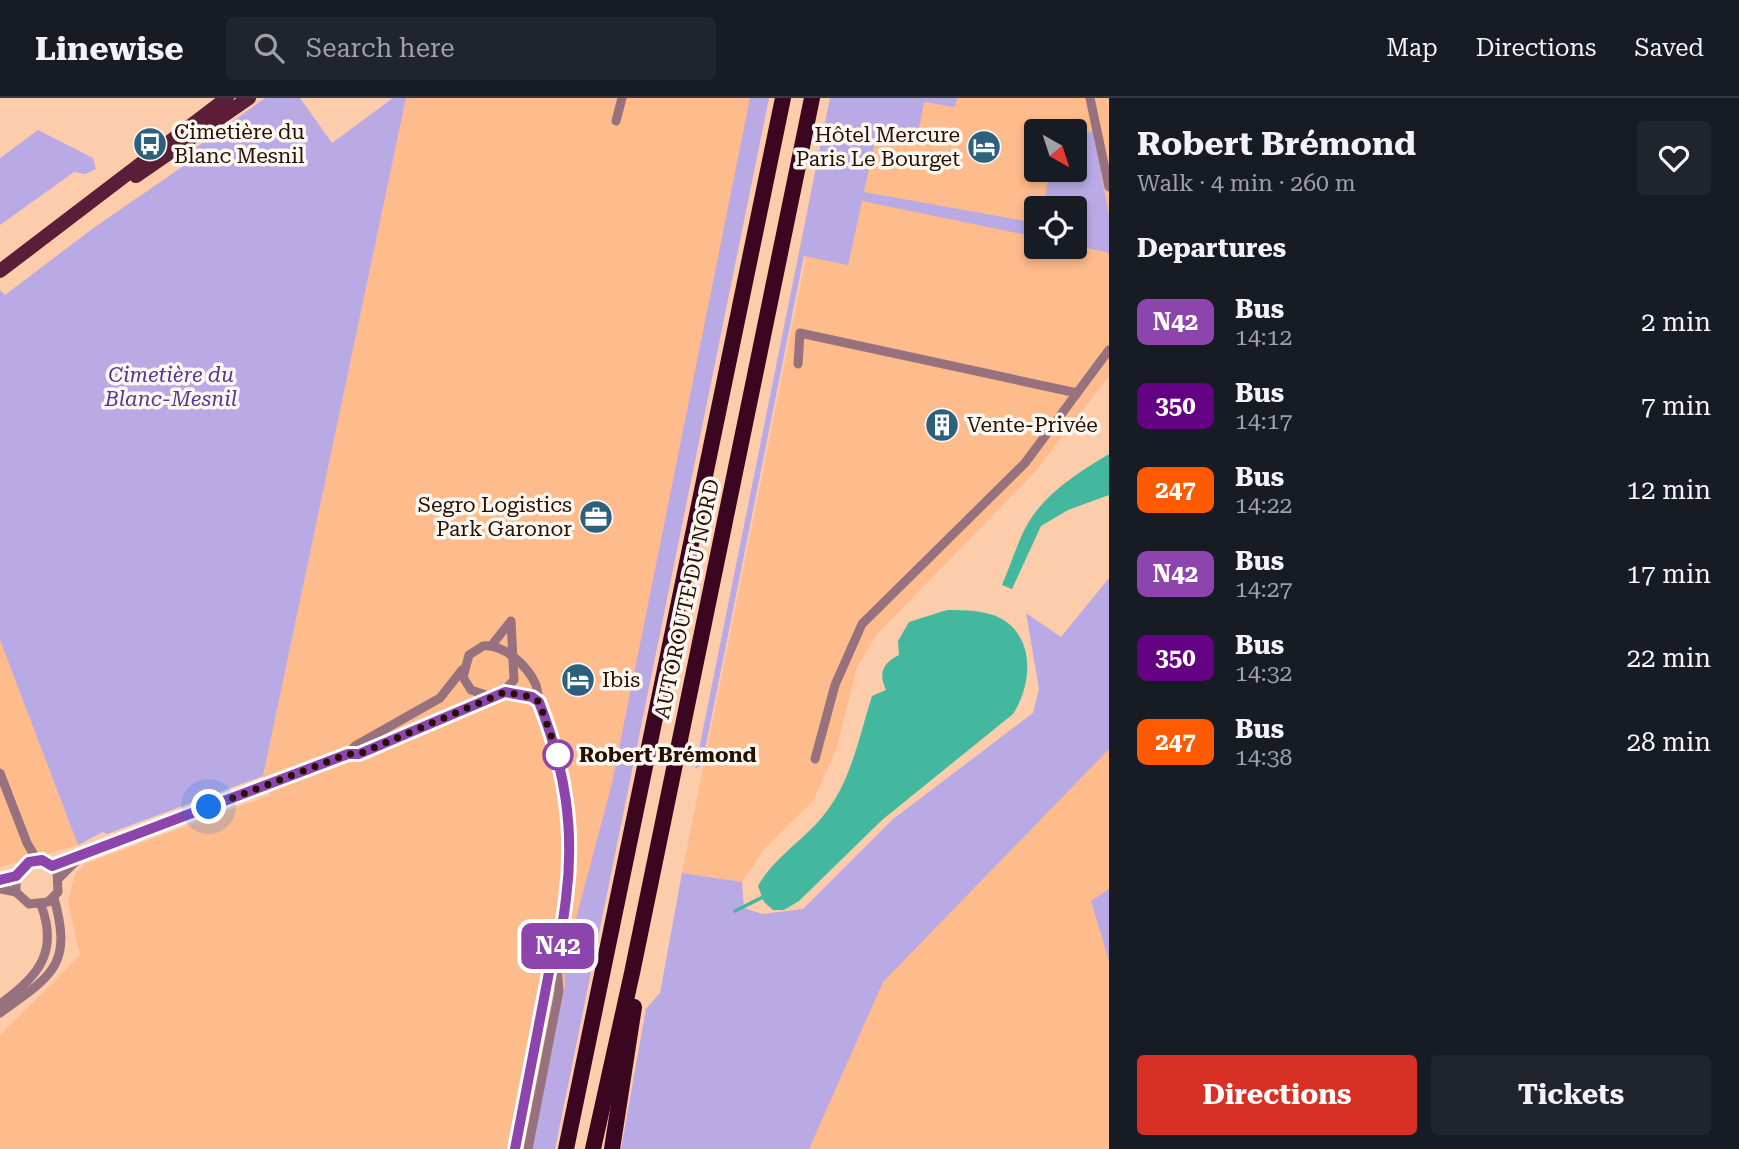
<!DOCTYPE html>
<html lang="en">
<head>
<meta charset="utf-8">
<style>
	body { margin:0; font-family:"Roboto Serif",serif; background:#20242c; color:#f1f3f6; height:100vh; display:flex; flex-direction:column; font-size:26px; white-space:nowrap }
	* { box-sizing:border-box; margin:0 }
	p { font-size:23px; color:#9ea1a6 }
	.icon { flex:none; width:38px; height:38px; fill:none; stroke:currentColor; stroke-width:2; stroke-linecap:round; stroke-linejoin:round }
	.map { position:relative; flex:1; overflow:hidden }
	.details { display:flex; flex-direction:column; background:#171b24; width:630px }
	.details>* { flex:none }
	.badge { padding:0 14px; border-radius:10px; font-size:24px; line-height:46px }
	.needle { width:46px; rotate:141deg }
	.buttons { position:absolute; left:1024px; top:21px; display:grid; gap:14px }
	.buttons a { display:grid; place-items:center; width:63px; height:63px; border-radius:7px; background:#171b24; box-shadow:0 4px 10px #0003; font-size:35px }
	.you { position:absolute; width:35px; height:35px; margin:-18px; border:5px solid #fff; border-radius:50%; background:#1a73e8; box-shadow:0 0 0 10px #1a73e833 }
	.map>.badge { position:absolute; translate:-50% -50%; box-shadow:0 0 0 4px #fff }
	h2 { padding:0 28px; font-size:26px; line-height:63px }
	.round { display:grid; place-items:center; flex:none; width:74px; height:74px; border-radius:7px; background:#20242c }
	.overview { display:flex; align-items:center; justify-content:space-between; height:119px; padding:0 28px }
	h1 { font-size:33px; font-weight:700; line-height:52px }
	.action { display:flex; gap:14px; margin-top:auto; padding:14px 28px }
	.action a { flex:1; height:80px; border-radius:7px; background:#d93025; color:#fff; font-size:28px; font-weight:700; line-height:80px; text-align:center }
	.action a+a { background:#20242c; color:#f1f3f6 }
	ul { padding:0; list-style:none }
	li { display:flex; align-items:center; gap:21px; height:84px; padding:0 28px }
	li div { flex:1 }
	li b { display:block; font-size:26px }
	li em { font-style:normal }
	li .badge { min-width:77px; font-weight:700; text-align:center }
	header { display:flex; align-items:center; gap:42px; box-sizing:border-box; height:98px; padding:0 35px; background:#171b24; border-bottom:2px solid #363941 }
	header strong { font-size:33px }
	nav { display:flex; gap:38px; margin-inline-start:auto; font-size:24px }
	.search { width:490px; height:63px; background:#20242c; display:flex; align-items:center; gap:18px; box-sizing:border-box; padding:0 24px; border-radius:7px; color:#9ea1a6; font-size:26px }
	main { display:flex; flex:1; min-height:0 }
	.map>svg:first-child { display:block }
</style>
</head>
<body>
<header>
<strong>Linewise</strong>
<div class="search"><svg class="icon" aria-label="search" viewBox="0 0 24 24"><circle cx="10" cy="10" r="6"/><path d="M15 15l6 6"/></svg>Search here</div>
<nav><a>Map</a><a>Directions</a><a>Saved</a></nav>
</header>
<main>
<div class="map">
<svg width="1109" height="1051" viewBox="0 0 1109 1051">
	<rect width="100%" height="100%" fill="#fdccaa"/>
	<!-- built -->
	<g fill="#febb8b" fill-rule="evenodd">
		<path d="M406,0H768L545,1051H0V937L80,857L68,804L75,776L85,766L270,697L263,678Z"/>
		<path d="M838,0H1109V278L1035,374L877,536L857,569L836,652L813,703L765,750L742,784L682,775ZM1036,33H1074V72H1036ZM1036,110H1074V149H1036Z"/>
		<path d="M1109,480V1051H635L805,816L1033,615Z"/>
		<path d="M0,542L78,747L0,769Z"/>
	</g>
	<!-- green -->
	<g fill="#b9a9e5">
		<path d="M265,0H300L332,45L393,0H406L263,678L107,736L103,734L78,747L0,542V192L5,197L92,131L182,69L193,52Z"/>
		<path d="M750,0H769L555,1051H532L565,887L564,866L612,685Z"/>
		<path d="M830,0H957L955,9L924,4L916,46L876,38L864,94L1036,125V139L862,103L848,167L804,158L702,667L695,671Z"/>
		<path d="M38,32L93,60L96,71L85,76L74,74L0,127V60Z"/>
		<path d="M1093,33L1109,117V155L1075,147L1074,110H1043L1050,72H1074L1075,37Z"/>
		<path d="M1109,480V651L883,884L809,1051H621L646,911L660,895L682,775L742,784L744,810L762,816L803,811L893,721L1033,615L1039,591L1026,515L1061,539Z"/>
		<path d="M1109,791V863L1091,803Z"/>
	</g>
	<!-- water -->
	<g fill="#43b89f">
		<path d="M1109,356V397L1068,412L1041,428L1012,491L1002,487C1011,467 1017,445 1027,427C1045,395 1079,374 1109,356Z"/>
		<path d="M947,512C965,512 984,512 1000,520C1036,539 1032,587 1013,616L882,722L799,803L784,812H773L764,804L758,788C774,759 807,740 827,713C851,682 860,636 872,598L886,592C878,575 883,565 899,557L898,543L909,524Z"/>
	</g>
	<g fill="none" stroke-linecap="round" stroke-linejoin="round">
		<!-- stream -->
		<path stroke="#43b89f" stroke-width="3.5" d="M735,813L765,798"/>
		<!-- minor -->
		<g stroke="#97727e" stroke-width="9">
			<path d="M1090,0L1109,89"/>
			<path d="M616,23L622,0"/>
			<path d="M798,266L800,235L1077,295"/>
			<path d="M505,594L532,599L539,604"/>
			<path d="M492,599L471,592L463,579L469,557L483,548C504,546 528,568 536,587C538,594 538,601 541,608C565,673 575,733 565,802C563,823 561,846 551,865L515,1051"/>
			<path d="M348,656L355,648L440,600L462,572"/>
			<path d="M815,661L835,587L862,526L1025,365L1109,252"/>
			<path d="M0,675L27,745L37,762"/>
			<path d="M52,767L348,656H360L499,598L514,582L511,523L491,548"/>
			<path d="M59,780L81,758"/>
			<path d="M0,782L16,778L29,764L42,762L57,773L58,794L48,804L29,806L16,794V778"/>
			<path d="M0,791L16,794"/>
			<path d="M0,906C38,879 59,854 41,807"/>
			<path d="M0,915C52,877 73,868 54,800"/>
			<path d="M528,1051L559,893L556,854"/>
		</g>
		<!-- primary -->
		<g stroke="#5a1e38" stroke-width="14">
			<path d="M136,78L249,0"/>
			<path d="M0,173L227,0"/>
		</g>
		<!-- motorway -->
		<g stroke="#3c0520" stroke-width="16">
			<path d="M566,1051L783,0"/>
			<path d="M593,1051L632,875L812,0"/>
			<path d="M612,1051L634,909"/>
		</g>
	</g>
	<g fill="none" stroke-linecap="round" stroke-linejoin="round">
		<!-- line casing -->
		<g stroke="#fff" stroke-width="16">
			<path id="line" d="M0,782L16,778L29,764L42,762L52,768L348,656H359L505,594L532,599L539,604C565,670 575,731 566,801C563,823 561,845 551,864L515,1051"/>
		</g>
		<!-- line -->
		<use href="#line" stroke="#8e44ad" stroke-width="10"/>
		<!-- walk -->
		<path stroke="#261102" stroke-width="7" stroke-dasharray="0 12.6" d="M209,709L348,656H359L505,594L532,599L539,604L558,657"/>
	</g>
	<!-- icons -->
	<defs>
		<g id="bus-disc" transform="scale(1.75)"><circle r="9.5" fill="#2d607d" stroke="#fdf7f2"/><path d="M-5-6H5V4H4V6H2V4H-2V6H-4V4H-5ZM-3.5-4V0h7V-4ZM-3.5 1.2v1.5H-2V1.2ZM2 1.2v1.5H3.5V1.2Z" fill="#fff"/></g>
		<g id="hotel-disc" transform="scale(1.75)"><circle r="9.5" fill="#2d607d" stroke="#fdf7f2"/><path d="M-6-4.5h1.5V1H6V5H4.5V3h-9V5H-6ZM-4 0a1.8 1.8 0 1 1 3.6 0ZM.5 0V-2.5h3Q6-2.5 6 0Z" fill="#fff"/></g>
		<g id="building-disc" transform="scale(1.75)"><circle r="9.5" fill="#2d607d" stroke="#fdf7f2"/><path d="M-4-6H4V6H1V3H-1V6H-4ZM-2.5-4.3h1.7v1.8h-1.7ZM.8-4.3h1.7v1.8H.8ZM-2.5-1h1.7V.8h-1.7ZM.8-1h1.7V.8H.8Z" fill="#fff"/></g>
		<g id="office-disc" transform="scale(1.75)"><circle r="9.5" fill="#2d607d" stroke="#fdf7f2"/><path d="M-6-3h4V-5.5h4V-3h4V5H-6ZM-1-4.5V-3h2v-1.5ZM-6 0V1H6V0Z" fill="#fff"/></g>
	</defs>
	<g fill-rule="evenodd">
		<use href="#bus-disc" x="150" y="46"/>
		<use href="#hotel-disc" x="984" y="49"/>
		<use href="#building-disc" x="942" y="327"/>
		<use href="#office-disc" x="596" y="419"/>
		<use href="#hotel-disc" x="578" y="582"/>
	</g>
	<!-- markers -->
	<circle fill="#fff" stroke="#8e44ad" stroke-width="3.5" cx="558" cy="657" r="14"/>
	<g text-anchor="middle" dominant-baseline="central" stroke-width="7" stroke-linejoin="round" paint-order="stroke">
		<!-- poi labels -->
		<g font-size="21" fill="#261102" stroke="#fdf7f2" text-anchor="start">
			<text x="174" y="34">Cimetière du<tspan x="174" dy="24">Blanc Mesnil</tspan></text>
			<text x="960" y="37" text-anchor="end">Hôtel Mercure<tspan x="960" dy="24">Paris Le Bourget</tspan></text>
			<text x="967" y="327">Vente-Privée</text>
			<text x="572" y="407" text-anchor="end">Segro Logistics<tspan x="572" dy="24">Park Garonor</tspan></text>
			<text x="602" y="582">Ibis</text>
		</g>
		<!-- park labels -->
		<g font-size="21" font-style="italic" fill="#573790" stroke="#fdf7f2">
			<text x="171" y="277">Cimetière du<tspan x="171" dy="24">Blanc-Mesnil</tspan></text>
		</g>
		<!-- street labels -->
		<g font-size="21" fill="#261102" stroke="#fdf7f2">
			<text transform="translate(687 501) rotate(-78)">AUTOROUTE DU NORD</text>
		</g>
		<!-- stop labels -->
		<g font-size="21" font-weight="bold" fill="#261102" stroke="#fdf7f2" text-anchor="start">
			<text x="579" y="657">Robert Brémond</text>
		</g>
	</g>
</svg>
<div class="buttons">
<a><svg class="needle" viewBox="-14 -14 28 28"><path d="M0-13l5 13h-10z" fill="#e53935"/><path d="M0 13l5-13h-10z" fill="#9ea1a6"/></svg></a>
<a><svg class="icon" aria-label="locate" viewBox="0 0 24 24"><circle cx="12" cy="12" r="6"/><path d="M12 2v4M12 18v4M2 12h4M18 12h4"/></svg></a>
</div>
<div class="you" style="left:209px;top:709px"></div>
<b class="badge" style="left:558px;top:848px;background:#8e44ad;color:#fff">N42</b>
</div>
<section class="details">
<div class="overview"><div><h1>Robert Brémond</h1><p>Walk · 4 min · 260 m</p></div><a class="round"><svg class="icon" aria-label="heart" viewBox="0 0 24 24"><path d="M12 20l-8-8c-3-5 5-10 8-4 3-6 11-1 8 4z"/></svg></a></div>
<h2>Departures</h2>
<ul>
<li><span class="badge" style="background:#8e44ad;color:#fff">N42</span><div><b>Bus</b><p>14:12</p></div><em>2 min</em></li>
<li><span class="badge" style="background:#640082;color:#fff">350</span><div><b>Bus</b><p>14:17</p></div><em>7 min</em></li>
<li><span class="badge" style="background:#ff5a00;color:#fff">247</span><div><b>Bus</b><p>14:22</p></div><em>12 min</em></li>
<li><span class="badge" style="background:#8e44ad;color:#fff">N42</span><div><b>Bus</b><p>14:27</p></div><em>17 min</em></li>
<li><span class="badge" style="background:#640082;color:#fff">350</span><div><b>Bus</b><p>14:32</p></div><em>22 min</em></li>
<li><span class="badge" style="background:#ff5a00;color:#fff">247</span><div><b>Bus</b><p>14:38</p></div><em>28 min</em></li>
</ul>
<div class="action"><a>Directions</a><a>Tickets</a></div>
</section>
</main>
</body>
</html>
